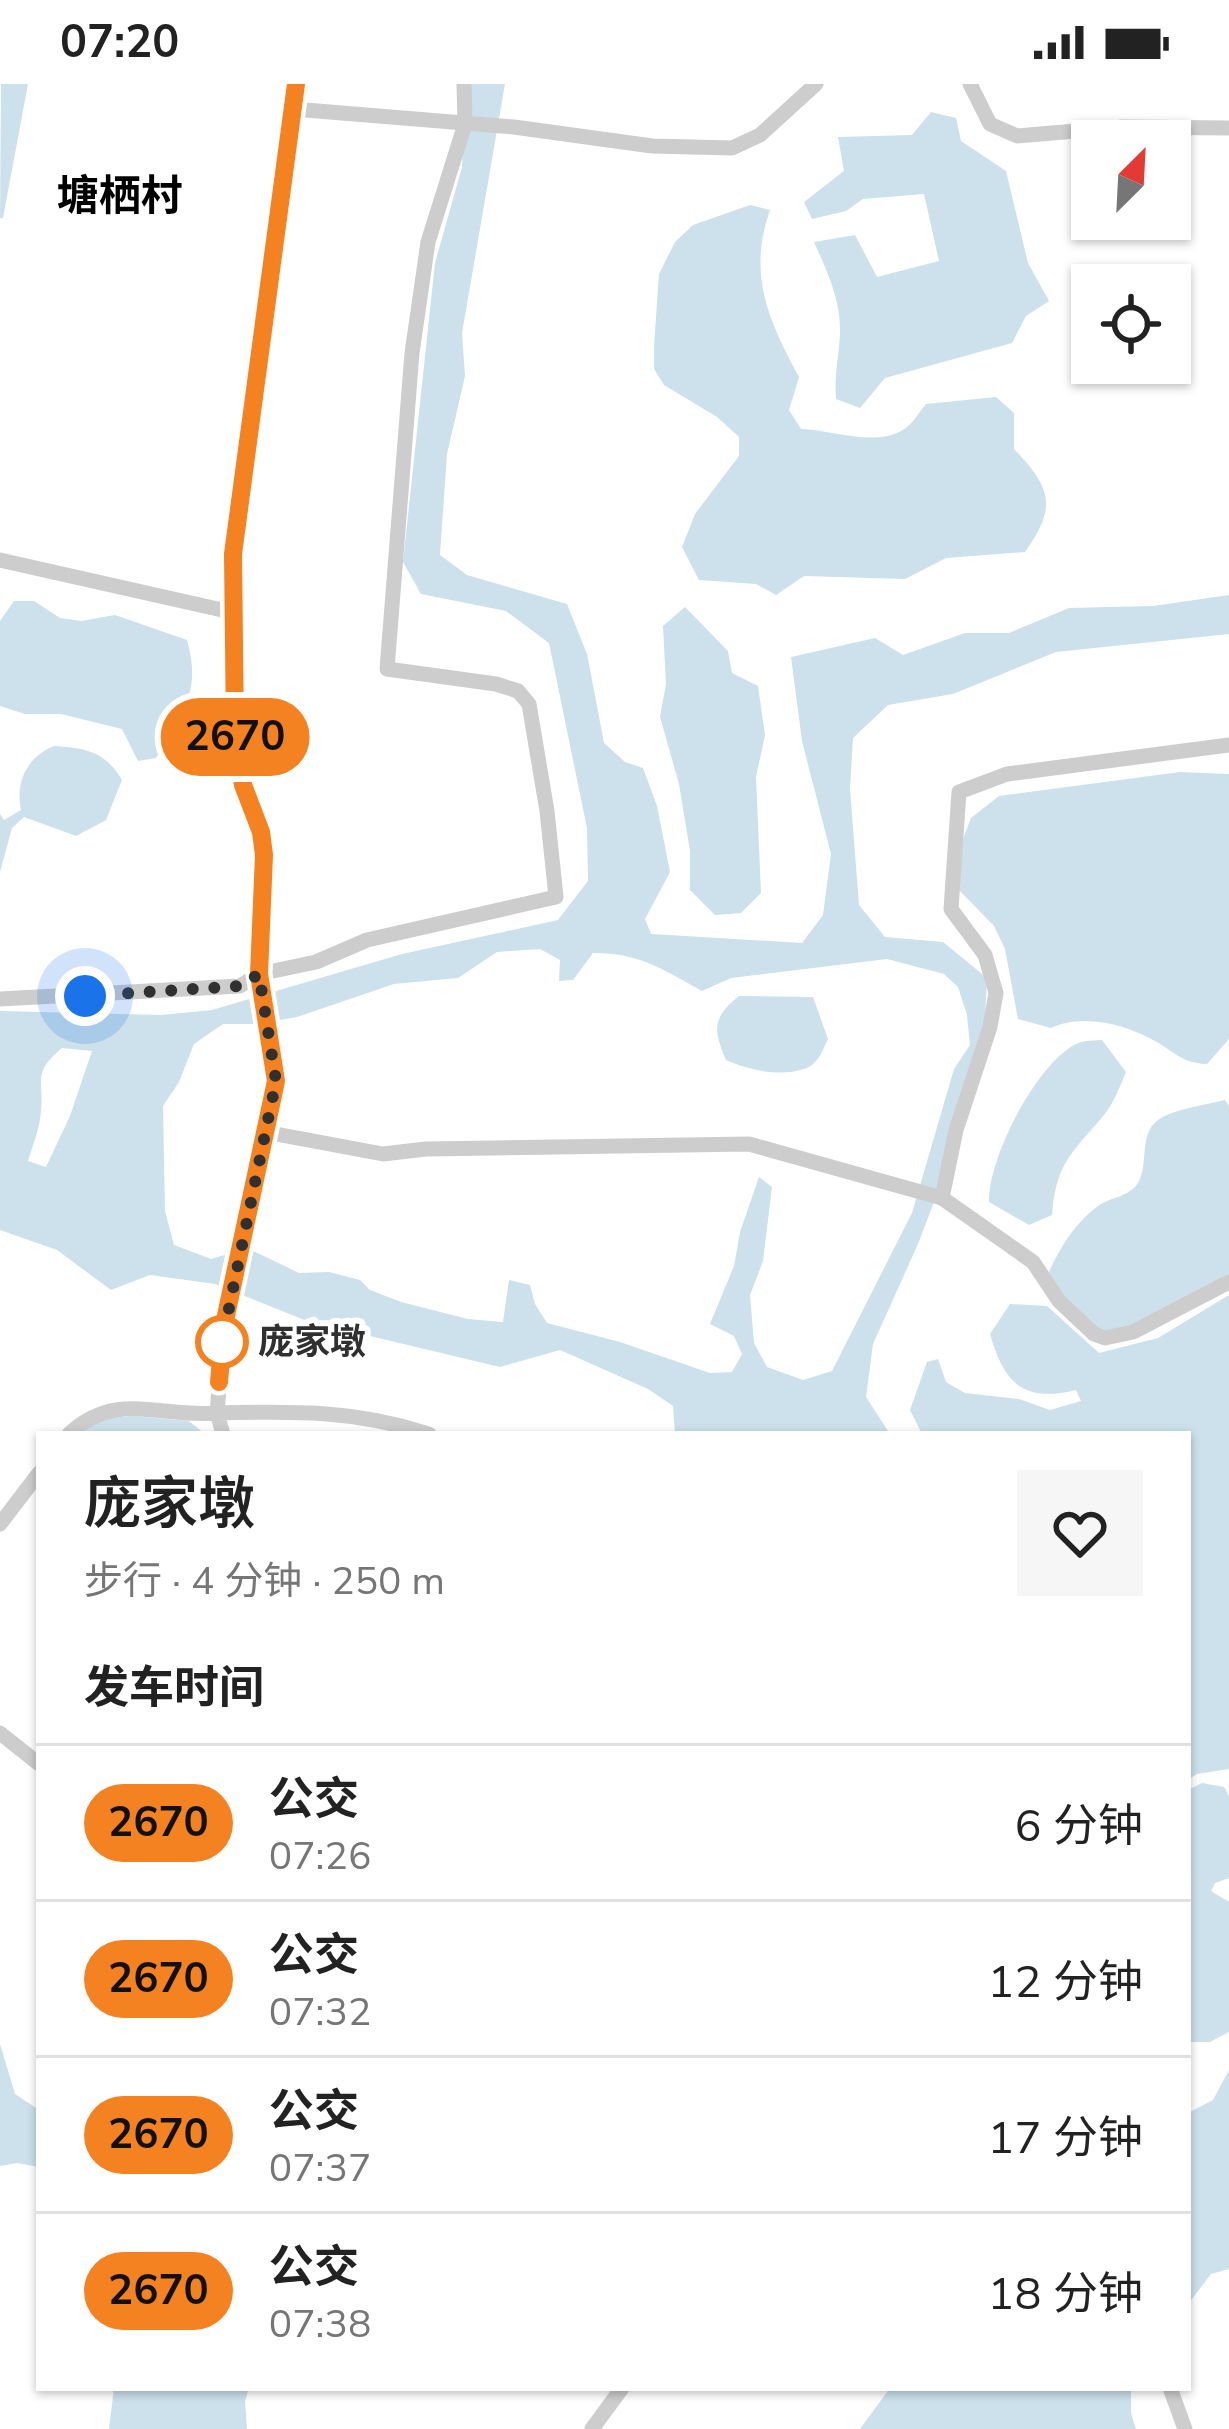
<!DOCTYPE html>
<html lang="zh">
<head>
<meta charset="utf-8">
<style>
	body { margin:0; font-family:"Nunito Sans","Noto Sans SC",sans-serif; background:#f6f6f6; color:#222; height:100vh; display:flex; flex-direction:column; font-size:45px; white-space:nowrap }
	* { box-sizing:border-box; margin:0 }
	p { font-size:39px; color:#767676 }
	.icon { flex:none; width:66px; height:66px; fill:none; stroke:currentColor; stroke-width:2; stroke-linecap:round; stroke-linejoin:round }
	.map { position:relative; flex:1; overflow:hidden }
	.side { position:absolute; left:36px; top:1347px; width:1155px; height:960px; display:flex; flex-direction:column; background:#fff; border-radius:0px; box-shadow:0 3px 9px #0004 }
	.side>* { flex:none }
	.badge { padding:0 24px; border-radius:39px; font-size:42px; line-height:78px }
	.needle { width:78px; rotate:24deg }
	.tools { position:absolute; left:1071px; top:36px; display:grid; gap:24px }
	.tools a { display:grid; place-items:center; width:120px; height:120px; border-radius:0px; background:#fff; box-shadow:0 3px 9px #0004; font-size:60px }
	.you { position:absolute; width:60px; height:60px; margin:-30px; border:9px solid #fff; border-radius:50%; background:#1a73e8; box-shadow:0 0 0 18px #1a73e833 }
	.map>.badge { position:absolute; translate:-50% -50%; box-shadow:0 0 0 6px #fff }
	h2 { padding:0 48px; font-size:45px; line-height:108px }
	.round { display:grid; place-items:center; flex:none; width:126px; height:126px; border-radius:0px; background:#f6f6f6 }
	.summary { display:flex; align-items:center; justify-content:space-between; height:204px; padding:0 48px }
	h1 { font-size:57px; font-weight:600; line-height:90px }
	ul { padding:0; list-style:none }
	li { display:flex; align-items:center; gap:36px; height:156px; padding:0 48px; border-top:3px solid #e0e0e0 }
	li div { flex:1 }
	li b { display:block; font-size:45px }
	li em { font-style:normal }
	li .badge { min-width:132px; font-weight:700; text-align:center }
	.status { display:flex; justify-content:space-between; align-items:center; height:84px; padding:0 60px; background:#fff; direction:ltr }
	.status svg { height:33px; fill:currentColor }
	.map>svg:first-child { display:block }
</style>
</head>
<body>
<div class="status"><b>07:20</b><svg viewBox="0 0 49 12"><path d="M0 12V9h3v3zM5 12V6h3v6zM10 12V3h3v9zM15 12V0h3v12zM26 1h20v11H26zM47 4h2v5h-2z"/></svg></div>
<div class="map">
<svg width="1229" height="2345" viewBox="0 0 1229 2345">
	<rect width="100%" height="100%" fill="#fff"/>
	<!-- water -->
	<g fill="#cce1eb" fill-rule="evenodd">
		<path d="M1,0H28L3,134H0Z"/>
		<path d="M465,0H505L462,249L465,292L447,370L440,471L467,491L567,520L587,570L604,659L625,678L643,684L657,722L670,788L645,835L651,850L802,859L823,831L831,770L802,657L791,573L875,554L903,571L965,549H1009L1069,524L1153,522L1229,511V550L1056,568L953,610L888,621L853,654L850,705L859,821L885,853L943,858L987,894L984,957L965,1037L918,1160L873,1260L866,1313L890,1350H675L673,1322L648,1305L560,1266L500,1283L307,1237L215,1200L150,1191L111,1206L57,1166L0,1146V927L161,931L212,926L402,870L558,836L588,797L587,744L549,559L506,527L421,510L403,478L435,179L462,83ZM540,865L560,876L559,897L573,896L593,869C640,869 662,885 702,907L731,894L887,875L944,890L958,903L967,931L970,961L954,985L912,1129L832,1287L803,1296L767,1283L754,1259L750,1211L763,1177L772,1103L759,1093L740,1148L734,1182L710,1240L734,1252L742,1270L732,1288L710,1289L620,1258L547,1239L535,1220L530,1201L509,1196L503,1238L468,1235L401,1218L370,1206L360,1196L329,1188L299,1189L247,1164L211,1175L174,1161L165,1127L163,1022L179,998L194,960L223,940H256L297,933L394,900L458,894L497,868ZM62,964L92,967L70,1032L46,1083L28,1077C33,1060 40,1044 41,1027C44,995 32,989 62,964Z"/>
		<path d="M931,28L956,34L961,57L1006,87L1028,179L1049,217L1026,232L1012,259L885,294L860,324L836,315C834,292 839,272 840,249C841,216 827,187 814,158L855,151L877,193L939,177L924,110L863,115L846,127L812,135L804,118L844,87L838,53L912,51Z"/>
		<path d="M750,121L770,126C747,191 769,237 799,293L789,326L801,345C833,346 880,365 907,343C914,338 920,327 926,320L996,313L1014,329V365C1052,405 1057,423 1025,468L946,474L905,495L804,492L776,511L756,500L699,496L682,463L695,430L739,372V353L717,333L664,301L654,285V262L659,190L675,158L693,141Z"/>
		<path d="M14,517H34L60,534L81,537L115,531L187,556C202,609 182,630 156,674L138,677L122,645L61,630H25L0,622V537Z"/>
		<path d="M685,523L728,567L732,589L758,602L765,651L756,693L761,809L741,829L715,831L690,806V767L679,700L660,633L666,600L663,542Z"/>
		<path d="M54,662C85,664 105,667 122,696L106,736L76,752L24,733L12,744L0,788V730L4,736L21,726C15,698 27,673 54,662Z"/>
		<path d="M1180,688L1229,690V955L1207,980C1182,979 1176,969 1155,957C1126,940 1081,929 1051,944L1018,935L1005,865L994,842L958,805L955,776L971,734L999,712Z"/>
		<path d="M739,912L813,913L828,955C822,967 818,981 804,985C780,993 748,986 726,976C713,945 712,934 739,912Z"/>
		<path d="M1102,956L1126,988C1120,1002 1114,1019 1104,1031C1073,1068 1056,1078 1052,1131L1029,1141L989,1118C988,1074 1035,983 1074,961C1082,956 1091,957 1102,956Z"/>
		<path d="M1225,1016L1229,1022V1192L1103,1256L1063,1214L1049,1188C1060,1163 1078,1135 1101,1120C1111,1114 1127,1112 1135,1103C1152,1084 1135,1049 1161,1034C1178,1024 1206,1021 1225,1016Z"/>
		<path d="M1229,1211V1685L1197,1690L1188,1696V1350H922L910,1326L927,1278L938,1275L946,1298L965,1309L1019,1315L1050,1326L1081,1317L1076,1306C1023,1319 1004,1299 990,1250L1010,1220L1047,1222L1099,1269L1158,1254Z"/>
		<path d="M133,1332L189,1337L205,1350H83C95,1333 114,1334 133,1332Z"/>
		<path d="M1202,1699L1224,1703L1229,1712V1794L1215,1799L1211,1807L1229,1818V1948L1210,1958H1188V1706Z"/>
		<path d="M0,1960L15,2010L39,2026V2083L17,2079L0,2082Z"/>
		<path d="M1229,1986V2185L1211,2190L1188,2220V2029L1213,2016Z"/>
		<path d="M114,2304H249L245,2317L247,2345H109Z"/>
		<path d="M890,2304H1131V2329L1136,2345H860Z"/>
	</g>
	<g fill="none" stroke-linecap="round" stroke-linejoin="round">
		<!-- minor -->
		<g stroke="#cdcdcd" stroke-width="15">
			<path d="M970,0L990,40L1017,52L1123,43L1229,44"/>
			<path d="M293,25L514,43L652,62L732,64L760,51L816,0"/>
			<path d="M0,476L231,528"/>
			<path d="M0,915L240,902L259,890L316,878L367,856L556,813L547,727L529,620L518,607L496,600L387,585L412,269L428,158L465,40L464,0"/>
			<path d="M265,1048L383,1070L426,1065L749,1060L942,1114L1033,1178L1059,1217L1094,1250L1105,1254L1133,1248L1229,1198"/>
			<path d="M942,1114L956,1046L990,943L996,909L985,871L951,825L959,708L1007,690L1229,661"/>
			<path d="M69,1350C117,1306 158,1334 217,1329L224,1241L276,997L259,906L264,771L261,748L243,701L235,650L233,470L296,0"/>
			<path d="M223,1350L217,1329C293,1327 356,1326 429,1350"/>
			<path d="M0,1440L39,1389"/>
			<path d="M0,1649L39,1680"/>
			<path d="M1170,2304L1185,2345"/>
			<path d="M592,2345L622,2304"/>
		</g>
	</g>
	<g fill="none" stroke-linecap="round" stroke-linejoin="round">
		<!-- line casing -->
		<g stroke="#fff" stroke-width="27">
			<path id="line" d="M219,1298L224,1241L276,997L259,890L264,771L261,748L243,701L235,650L233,470L296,0"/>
		</g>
		<!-- line -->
		<use href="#line" stroke="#f58220" stroke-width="18"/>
		<!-- walk -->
		<path stroke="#303030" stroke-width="12" stroke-dasharray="0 21.6" d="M85,912L240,902L259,890L276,997L222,1258"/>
	</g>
	<!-- markers -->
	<circle fill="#fff" stroke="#f58220" stroke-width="6" cx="222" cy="1258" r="24"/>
	<g text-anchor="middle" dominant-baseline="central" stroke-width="12" stroke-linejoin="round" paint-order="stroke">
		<!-- stop labels -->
		<g font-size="36" font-weight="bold" fill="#303030" stroke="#fff" text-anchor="start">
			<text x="258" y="1258">庞家墩</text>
		</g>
		<!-- quarter labels -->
		<g font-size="42" font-weight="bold" fill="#000" stroke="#fff">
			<text x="120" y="112">塘栖村</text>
		</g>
	</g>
</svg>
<div class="tools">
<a><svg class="needle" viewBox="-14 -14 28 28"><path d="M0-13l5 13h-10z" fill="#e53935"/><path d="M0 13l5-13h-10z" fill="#767676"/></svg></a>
<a><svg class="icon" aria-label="locate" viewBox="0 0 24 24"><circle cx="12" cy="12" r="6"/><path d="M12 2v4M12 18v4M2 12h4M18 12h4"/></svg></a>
</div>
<div class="you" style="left:85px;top:912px"></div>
<b class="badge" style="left:235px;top:653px;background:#f58220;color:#111">2670</b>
<section class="side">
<div class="summary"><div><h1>庞家墩</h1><p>步行 · 4 分钟 · 250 m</p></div><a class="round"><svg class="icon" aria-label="heart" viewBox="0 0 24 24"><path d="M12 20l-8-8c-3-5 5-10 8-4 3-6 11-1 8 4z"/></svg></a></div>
<h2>发车时间</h2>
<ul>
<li><span class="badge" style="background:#f58220;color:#111">2670</span><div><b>公交</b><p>07:26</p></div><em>6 分钟</em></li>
<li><span class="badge" style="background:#f58220;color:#111">2670</span><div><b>公交</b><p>07:32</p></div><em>12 分钟</em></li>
<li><span class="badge" style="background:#f58220;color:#111">2670</span><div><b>公交</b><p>07:37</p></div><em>17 分钟</em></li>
<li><span class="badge" style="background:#f58220;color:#111">2670</span><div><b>公交</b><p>07:38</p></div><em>18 分钟</em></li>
</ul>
</section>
</div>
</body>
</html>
